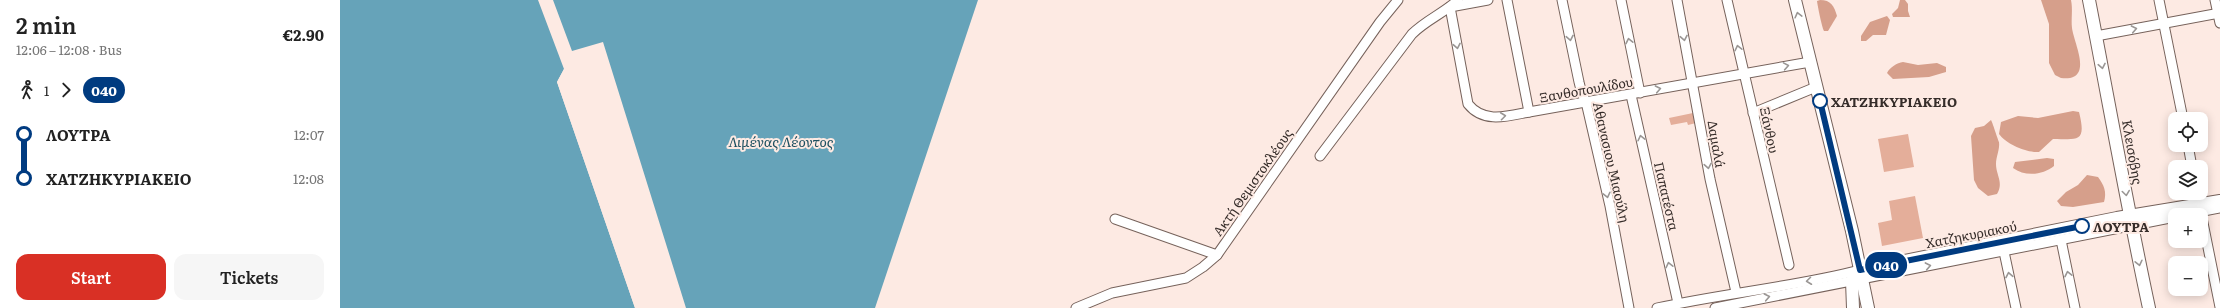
<!DOCTYPE html>
<html lang="en">
<head>
<meta charset="utf-8">
<style>
	body { margin:0; font-family:Literata,serif; background:#f6f6f6; color:#222; height:100vh; display:flex; flex-direction:column; font-size:15px; white-space:nowrap }
	* { box-sizing:border-box; margin:0 }
	p { font-size:13px; color:#767676 }
	.icon { flex:none; width:22px; height:22px; fill:none; stroke:currentColor; stroke-width:2; stroke-linecap:round; stroke-linejoin:round }
	.map { position:relative; flex:1; overflow:hidden }
	.sheet { display:flex; flex-direction:column; background:#fff; width:340px }
	.sheet>* { flex:none }
	.badge { padding:0 8px; border-radius:13px; font-size:14px; line-height:26px }
	.controls { position:absolute; left:1828px; top:112px; display:grid; gap:8px }
	.controls a { display:grid; place-items:center; width:40px; height:40px; border-radius:8px; background:#fff; box-shadow:0 2px 10px #0003; font-size:20px }
	.map>.badge { position:absolute; translate:-50% -50%; box-shadow:0 0 0 2px #fff }
	.legs { display:flex; align-items:center; gap:6px; height:44px; padding:0 16px; font-size:13px }
	.legs p { margin-inline-start:auto }
	.head { display:flex; align-items:center; justify-content:space-between; height:68px; padding:0 16px }
	h1 { font-size:22px; font-weight:600; line-height:30px }
	.primary-button { display:flex; gap:8px; margin-top:auto; padding:8px 16px }
	.primary-button a { flex:1; height:46px; border-radius:12px; background:#d93025; color:#fff; font-size:16px; font-weight:600; line-height:46px; text-align:center }
	.primary-button a+a { background:#f6f6f6; color:#222 }
	ul { padding:0 16px; list-style:none }
	li { display:flex; align-items:center; gap:14px; height:44px; font-size:15px }
	li i { display:grid; place-items:center; width:6px; height:100%; margin:0 5px; background:currentColor }
	li i::after { content:''; width:10px; height:10px; margin:-5px; border:3px solid; border-radius:50%; background:#fff }
	li p { margin-inline-start:auto }
	li:first-child i { background:linear-gradient(#0000 50%,currentColor 0) }
	li:last-child i { background:linear-gradient(currentColor 50%,#0000 0) }
	main { display:flex; flex:1; min-height:0 }
	.map>svg:first-child { display:block }
</style>
</head>
<body>
<main>
<section class="sheet">
<div class="head"><div><h1>2 min</h1><p>12:06 – 12:08 · Bus</p></div><b>€2.90</b></div>
<div class="legs"><svg class="icon" aria-label="walk" viewBox="0 0 24 24"><circle cx="13" cy="4" r="2"/><path d="M13 8l-2 6 4 7M11 14l-3 7M7 12l3-4h3l4 4"/></svg>1<svg class="icon" aria-label="forward" viewBox="0 0 24 24"><path d="M9 5l7 7-7 7"/></svg><b class="badge" style="background:#003b80;color:#fff">040</b></div>
<ul>
<li><i style="color:#003b80"></i><b>ΛΟΥΤΡΑ</b><p>12:07</p></li>
<li><i style="color:#003b80"></i><b>ΧΑΤΖΗΚΥΡΙΑΚΕΙΟ</b><p>12:08</p></li>
</ul>
<div class="primary-button"><a>Start</a><a>Tickets</a></div>
</section>
<div class="map">
<svg width="1880" height="308" viewBox="0 0 1880 308">
	<rect width="100%" height="100%" fill="#fdeae3"/>
	<!-- green -->
	<g fill="#e4ae9a">
		<path d="M1353,113L1356,123L1348,125L1347,122L1331,125L1329,118Z"/>
		<path d="M1568,134L1574,167L1544,172L1538,139Z"/>
		<path d="M1575,196L1583,238L1542,246L1538,223L1552,220L1549,201Z"/>
	</g>
	<!-- forest -->
	<g fill="#d69f8b">
		<path d="M1480,0C1491,0 1494,6 1497,16L1488,31H1484C1482,28 1478,8 1477,1Z"/>
		<path d="M1560,0H1565L1568,4V11L1570,17H1553L1552,14L1558,8Z"/>
		<path d="M1701,0H1731C1733,9 1731,19 1732,28C1734,44 1755,82 1721,78L1715,75L1709,63V24Z"/>
		<path d="M1547,16L1550,20L1546,35H1533L1526,41H1521V36L1530,22Z"/>
		<path d="M1563,62L1578,65L1597,63L1606,67V72L1589,77L1553,79L1547,73C1550,67 1557,63 1563,62Z"/>
		<path d="M1733,111L1739,112C1747,144 1737,139 1713,139L1699,152C1687,153 1666,144 1659,134L1661,122L1678,116L1698,118Z"/>
		<path d="M1651,120C1652,121 1658,140 1659,142C1660,149 1656,157 1656,164C1656,175 1664,183 1657,194L1648,196L1638,188L1634,180L1631,136L1635,128L1644,126Z"/>
		<path d="M1707,158L1714,159V166C1703,175 1685,177 1673,168L1675,162Z"/>
		<path d="M1747,175L1758,177C1764,185 1767,192 1764,202L1733,207L1721,206L1717,201L1726,192L1738,185Z"/>
	</g>
	<!-- water -->
	<g fill="#66a3b9">
		<path d="M0,0H198L224,69L217,82L295,308H0Z"/>
		<path d="M213,0H638L535,308H346L263,42L232,51Z"/>
	</g>
	<!-- pier -->
	<path fill="#fdeae3" d="M224,69L226,70L219,82L297,308H295L217,82Z"/>
	<g fill="none" stroke-linecap="round" stroke-linejoin="round">
		<!-- street casing -->
		<g stroke="#76625b" stroke-width="11">
			<g id="street">
				<path d="M1167,0L1189,112"/>
				<path d="M1222,0L1239,82L1242,94L1246,102L1270,206L1289,308"/>
				<path d="M1281,0L1300,93"/>
				<path d="M1337,0L1370,179L1396,292"/>
				<path d="M1387,0L1449,265"/>
				<path d="M1819,0L1843,119"/>
				<path d="M1875,0L1880,23"/>
				<path d="M1110,7L1128,104C1144,124 1168,116 1189,112L1470,62"/>
				<path d="M1110,7L1148,0"/>
				<path d="M1756,36L1880,13"/>
				<path d="M1291,95L1338,303"/>
				<path d="M1413,113L1476,87"/>
				<path d="M1848,145L1852,167"/>
				<path d="M980,156L1072,34C1086,20 1104,13 1118,0"/>
				<path d="M1857,193L1880,307"/>
				<path d="M1843,215L1880,208"/>
				<path d="M775,219L877,255"/>
				<path d="M1721,240L1735,308"/>
				<path d="M1663,247L1676,308"/>
				<path d="M736,308L772,293L846,278L863,267L877,255L1040,22L1058,0"/>
				<path d="M1317,308C1385,293 1454,287 1520,270"/>
				<path d="M1375,308L1835,217"/>
			</g>
		</g>
		<!-- secondary casing -->
		<g stroke="#76625b" stroke-width="14">
			<g id="secondary">
				<path d="M1455,0L1512,231L1528,308"/>
				<path d="M1749,0C1769,103 1787,206 1809,308"/>
				<path d="M1520,270L1777,218L1880,201"/>
				<path d="M1513,308L1512,281L1520,270"/>
			</g>
		</g>
		<!-- street -->
		<use href="#street" stroke="#fff" stroke-width="9"/>
		<!-- secondary -->
		<use href="#secondary" stroke="#fff" stroke-width="12"/>
	</g>
	<!-- one-way arrows -->
	<defs><path id="oneway-chevron" d="M-2-3.5L2.5 0L-2 3.5" fill="none" stroke-width="1.6" stroke-linecap="round" stroke-linejoin="round"/></defs>
	<g stroke="#9a9694">
		<use href="#oneway-chevron" transform="translate(1458 15) rotate(-104)"/>
		<use href="#oneway-chevron" transform="translate(1794 29) rotate(-11)"/>
		<use href="#oneway-chevron" transform="translate(1230 38) rotate(79)"/>
		<use href="#oneway-chevron" transform="translate(1344 38) rotate(79)"/>
		<use href="#oneway-chevron" transform="translate(1289 41) rotate(-102)"/>
		<use href="#oneway-chevron" transform="translate(1117 46) rotate(79)"/>
		<use href="#oneway-chevron" transform="translate(1398 48) rotate(-103)"/>
		<use href="#oneway-chevron" transform="translate(1446 66) rotate(-10)"/>
		<use href="#oneway-chevron" transform="translate(1762 66) rotate(79)"/>
		<use href="#oneway-chevron" transform="translate(1318 89) rotate(-11)"/>
		<use href="#oneway-chevron" transform="translate(1163 116) rotate(-7)"/>
		<use href="#oneway-chevron" transform="translate(1301 138) rotate(-103)"/>
		<use href="#oneway-chevron" transform="translate(1368 166) rotate(80)"/>
		<use href="#oneway-chevron" transform="translate(1786 193) rotate(82)"/>
		<use href="#oneway-chevron" transform="translate(1267 195) rotate(77)"/>
		<use href="#oneway-chevron" transform="translate(1799 263) rotate(77)"/>
		<use href="#oneway-chevron" transform="translate(1329 265) rotate(-103)"/>
		<use href="#oneway-chevron" transform="translate(1588 266) rotate(-11)"/>
		<use href="#oneway-chevron" transform="translate(1728 274) rotate(-102)"/>
		<use href="#oneway-chevron" transform="translate(1669 275) rotate(-101)"/>
		<use href="#oneway-chevron" transform="translate(1469 281) rotate(173)"/>
		<use href="#oneway-chevron" transform="translate(1427 297) rotate(-11)"/>
	</g>
	<g fill="none" stroke-linecap="round" stroke-linejoin="round">
		<!-- line-1 casing -->
		<g stroke="#fff" stroke-width="9">
			<path id="line-1" d="M1480,101L1520,270L1742,226"/>
		</g>
		<!-- line-1 -->
		<use href="#line-1" stroke="#003b80" stroke-width="6"/>
	</g>
	<!-- markers -->
	<g fill="#fff" stroke="#003b80" stroke-width="2">
		<circle cx="1480" cy="101" r="7"/>
		<circle cx="1742" cy="226" r="7"/>
	</g>
	<g text-anchor="middle" dominant-baseline="central" stroke-width="4" stroke-linejoin="round" paint-order="stroke">
		<!-- street labels -->
		<g font-size="13" fill="#362d2a" stroke="#fdeae3">
			<text transform="translate(1246 89) rotate(-10)">Ξανθοπουλίδου</text>
			<text transform="translate(1430 130) rotate(78)">Ξάνθου</text>
			<text transform="translate(1377 144) rotate(80)">Δαμαλά</text>
			<text transform="translate(1793 152) rotate(80)">Κλεισόβης</text>
			<text transform="translate(1272 162) rotate(77)">Αθανασιου Μιαούλη</text>
			<text transform="translate(912 182) rotate(-55)">Ακτή Θεμιστοκλέους</text>
			<text transform="translate(1327 196) rotate(77)">Παπατέστα</text>
			<text transform="translate(1631 234) rotate(-11)">Χατζηκυριακού</text>
		</g>
		<!-- stop labels -->
		<g font-size="13" font-weight="bold" fill="#362d2a" stroke="#fdeae3" text-anchor="start">
			<text x="1491" y="101">ΧΑΤΖΗΚΥΡΙΑΚΕΙΟ</text>
			<text x="1753" y="226">ΛΟΥΤΡΑ</text>
		</g>
		<!-- water labels -->
		<g font-size="14" font-style="italic" fill="#1c4f60" stroke="#fdeae3">
			<text x="441" y="141">Λιμένας Λέοντος</text>
		</g>
	</g>
</svg>
<div class="controls">
<a><svg class="icon" aria-label="locate" viewBox="0 0 24 24"><circle cx="12" cy="12" r="6"/><path d="M12 2v4M12 18v4M2 12h4M18 12h4"/></svg></a>
<a><svg class="icon" aria-label="layers" viewBox="0 0 24 24"><path d="M12 4l9 5-9 5-9-5zM3 14l9 5 9-5"/></svg></a>
<a>+</a>
<a>−</a>
</div>
<b class="badge" style="left:1546px;top:265px;background:#003b80;color:#fff">040</b>
</div>
</main>
</body>
</html>
